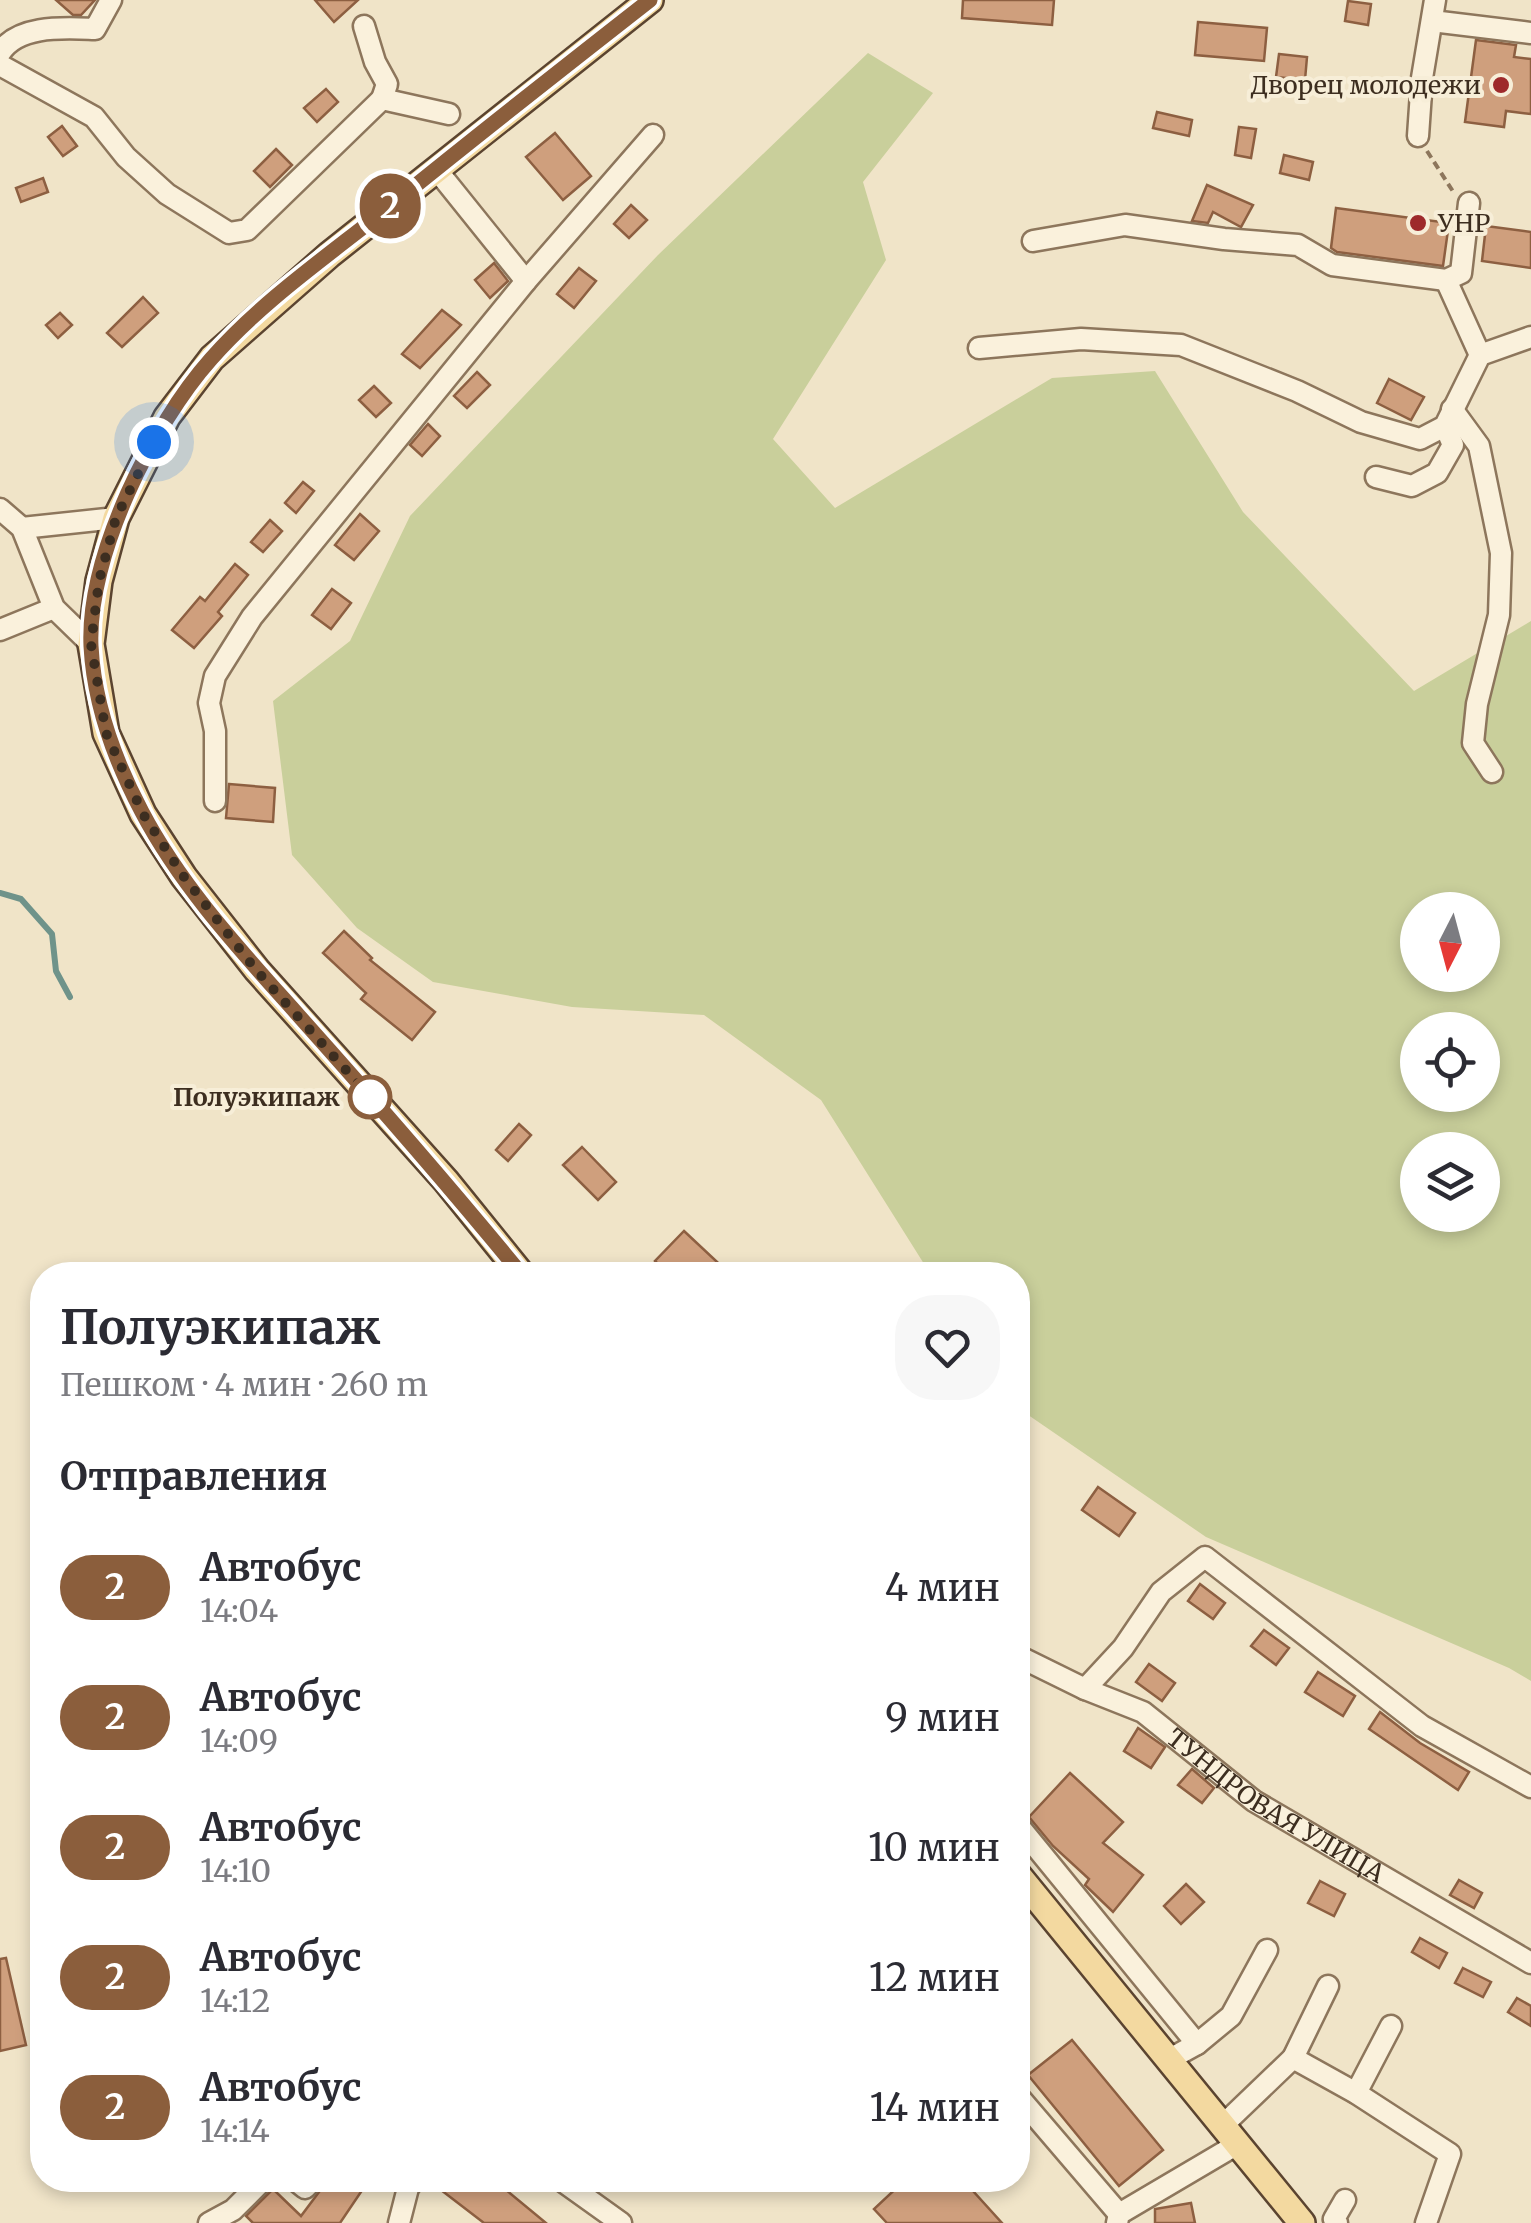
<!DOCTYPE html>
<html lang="ru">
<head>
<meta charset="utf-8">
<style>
	body { margin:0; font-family:Merriweather,serif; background:#f7f7f7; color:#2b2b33; height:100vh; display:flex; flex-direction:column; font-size:38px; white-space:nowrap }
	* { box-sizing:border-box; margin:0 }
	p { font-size:32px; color:#7c7c81 }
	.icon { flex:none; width:55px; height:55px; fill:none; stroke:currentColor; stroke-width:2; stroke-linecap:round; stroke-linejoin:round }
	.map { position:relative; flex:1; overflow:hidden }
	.panel { position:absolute; left:30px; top:1262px; width:1000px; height:930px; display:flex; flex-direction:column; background:#fff; border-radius:40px; box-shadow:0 5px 15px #0003 }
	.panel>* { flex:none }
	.badge { padding:0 20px; border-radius:32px; font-size:35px; line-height:65px }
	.needle { width:65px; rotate:186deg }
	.fabs { position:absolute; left:1400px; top:892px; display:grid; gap:20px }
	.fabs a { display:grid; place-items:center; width:100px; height:100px; border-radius:50%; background:#fff; box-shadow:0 5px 15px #0003; font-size:50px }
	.you { position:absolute; width:50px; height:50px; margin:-25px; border:8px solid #fff; border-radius:50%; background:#1a73e8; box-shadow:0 0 0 15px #1a73e833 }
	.map>.badge { position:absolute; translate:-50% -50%; box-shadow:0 0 0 5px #fff }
	h2 { padding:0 30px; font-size:38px; line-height:90px }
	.round { display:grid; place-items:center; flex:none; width:105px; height:105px; border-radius:40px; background:#f7f7f7 }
	.headline { display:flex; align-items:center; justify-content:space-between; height:170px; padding:0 30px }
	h1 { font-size:48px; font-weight:700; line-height:75px }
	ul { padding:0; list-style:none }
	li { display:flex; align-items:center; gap:30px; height:130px; padding:0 30px }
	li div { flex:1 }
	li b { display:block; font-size:38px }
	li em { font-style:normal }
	li .badge { min-width:110px; font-weight:700; text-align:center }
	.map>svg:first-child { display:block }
</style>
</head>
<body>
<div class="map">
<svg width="1531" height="2223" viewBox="0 0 1531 2223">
	<rect width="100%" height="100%" fill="#f0e4c8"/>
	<!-- green -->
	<path fill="#c9cf9b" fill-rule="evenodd" d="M868,53L933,93L863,182L886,260L773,439L835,508L1052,378L1155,371L1243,512L1414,691L1531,621V1681L1509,1668L1206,1537L1018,1408V1275H931L821,1100L704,1015L572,1007L433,982L357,928L292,855L273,701L350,641L410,516L658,255ZM1418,910H1482V975H1418ZM1418,1030H1482V1095H1418ZM1418,1150H1482V1215H1418Z"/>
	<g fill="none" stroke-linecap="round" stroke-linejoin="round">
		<!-- stream -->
		<path stroke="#6f938a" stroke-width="6" d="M0,893L21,899L52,934L56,971L70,997"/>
	</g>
	<!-- building -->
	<g fill="#cf9f7d" stroke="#8d5f41" stroke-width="2.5">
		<path d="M56,0H95L81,15H73Z"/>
		<path d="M315,0H358L334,22Z"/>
		<path d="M963,0H1054L1052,25L962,18Z"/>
		<path d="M1348,1L1371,4L1368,25L1345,21Z"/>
		<path d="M1198,22L1267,28L1264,61L1195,55Z"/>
		<path d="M1476,40L1516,45L1514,57L1531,59V114L1506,111L1504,127L1465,122Z"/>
		<path d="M1279,54L1307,57L1305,80L1276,77Z"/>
		<path d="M326,89L338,102L317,122L304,108Z"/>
		<path d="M1157,112L1192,120L1189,136L1153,128Z"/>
		<path d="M62,126L77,146L63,156L48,137Z"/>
		<path d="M1239,127L1256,129L1251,158L1235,155Z"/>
		<path d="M555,133L591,176L563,200L526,157Z"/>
		<path d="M276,149L292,165L270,187L254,171Z"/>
		<path d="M1284,155L1313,162L1309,180L1280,173Z"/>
		<path d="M43,178L48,192L21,202L16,188Z"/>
		<path d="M1207,185L1253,205L1241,227L1213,212L1208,223L1192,221Z"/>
		<path d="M631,205L647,220L629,238L614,224Z"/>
		<path d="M1336,208L1449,223L1443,266L1337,252L1331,248Z"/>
		<path d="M1486,226L1531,232V268L1482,261Z"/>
		<path d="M494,263L508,281L490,298L475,280Z"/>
		<path d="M579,268L596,281L574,308L557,294Z"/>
		<path d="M143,297L158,313L122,347L107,333Z"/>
		<path d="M442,310L461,325L420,368L402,354Z"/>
		<path d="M60,313L72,325L58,338L46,325Z"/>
		<path d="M477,372L490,385L467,408L454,396Z"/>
		<path d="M1389,379L1424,397L1411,420L1377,403Z"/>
		<path d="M374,386L391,403L376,417L359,400Z"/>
		<path d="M428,424L440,436L422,456L410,445Z"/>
		<path d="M303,482L314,491L296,513L285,503Z"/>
		<path d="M360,514L379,531L354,560L335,545Z"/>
		<path d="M270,520L282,531L263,552L251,542Z"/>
		<path d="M235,564L248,575L218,612L222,616L194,648L172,630L200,597L205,601Z"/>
		<path d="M332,589L351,603L331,629L312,615Z"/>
		<path d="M229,784L275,788L273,822L226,818Z"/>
		<path d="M344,931L372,958L370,960L435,1012L412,1040L361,999L366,993L323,953Z"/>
		<path d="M519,1124L531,1135L508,1161L496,1150Z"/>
		<path d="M582,1147L616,1182L598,1200L563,1165Z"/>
		<path d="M684,1231L731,1275H669L655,1261Z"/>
		<path d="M1098,1487L1135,1513L1119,1536L1082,1510Z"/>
		<path d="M1200,1584L1225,1603L1213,1619L1188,1601Z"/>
		<path d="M1264,1630L1289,1648L1276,1665L1251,1646Z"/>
		<path d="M1149,1664L1175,1683L1162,1701L1136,1682Z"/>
		<path d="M1318,1672L1355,1696L1343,1716L1305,1692Z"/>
		<path d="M1380,1712L1420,1743L1469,1772L1458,1790L1369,1729Z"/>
		<path d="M1138,1728L1165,1747L1151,1768L1124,1751Z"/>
		<path d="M1192,1769L1214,1788L1202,1803L1178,1785Z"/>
		<path d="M1070,1773L1123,1822L1103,1843L1143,1875L1113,1912L1085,1885L1089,1879L1053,1846L1029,1817Z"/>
		<path d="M1459,1880L1482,1893L1474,1908L1450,1895Z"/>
		<path d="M1320,1881L1345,1894L1334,1916L1308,1903Z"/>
		<path d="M1186,1884L1204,1902L1181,1924L1164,1906Z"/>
		<path d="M1420,1938L1447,1953L1439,1968L1412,1952Z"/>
		<path d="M6,1958L26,2045L0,2051V1959Z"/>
		<path d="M1463,1968L1491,1982L1483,1997L1455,1983Z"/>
		<path d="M1517,1998L1531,2006V2026L1508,2012Z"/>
		<path d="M1072,2040L1163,2150L1119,2186L1028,2075Z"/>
		<path d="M328,2180H369L340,2223H253L246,2216L273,2189L301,2216Z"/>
		<path d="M428,2180H494L546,2223H484Z"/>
		<path d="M905,2180H963L1002,2223H887L874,2209Z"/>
		<path d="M1191,2203L1195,2223H1155V2209Z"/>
	</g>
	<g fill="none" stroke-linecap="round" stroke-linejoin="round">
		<!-- minor casing -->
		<g stroke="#8d765c" stroke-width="25">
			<g id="minor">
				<path d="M1432,21L1531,33"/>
				<path d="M364,26L375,62L387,84L382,99"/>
				<path d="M0,53C18,24 65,28 95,29L111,0"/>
				<path d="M0,65L94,117L126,157L167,194L229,233L247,230L382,99L449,114"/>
				<path d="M1418,136L1422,78L1435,0"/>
				<path d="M1033,241L1125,225L1224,239L1298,245L1332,265L1446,280L1461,273L1469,203"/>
				<path d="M1446,280L1480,355"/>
				<path d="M526,281L653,135"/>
				<path d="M979,348L1081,339L1181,345L1297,391L1361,422L1420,439L1445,426L1480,355L1531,337"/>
				<path d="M1452,409L1479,446L1501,553L1499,615L1477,704L1473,743L1492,772"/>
				<path d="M1376,477L1412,486L1437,473L1453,445L1445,426"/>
				<path d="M0,509L22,528L54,608L91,644"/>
				<path d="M22,528L116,518"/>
				<path d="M0,630L54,608"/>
				<path d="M215,801V731L209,703L215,676L252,617L526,281L436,169"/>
				<path id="s1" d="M1018,1656L1085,1689L1143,1712L1254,1801L1531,1963"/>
				<path d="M1085,1689L1123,1648L1161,1592L1205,1557L1422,1726L1531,1787"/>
				<path d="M1018,1825L1197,2044"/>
				<path d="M1293,2058L1328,1986"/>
				<path d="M1168,2060L1197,2044L1231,2016L1267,1950"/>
				<path d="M1356,2093L1391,2026"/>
				<path d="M1018,2096L1119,2214"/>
				<path d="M1221,2127L1293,2058L1356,2093L1450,2154L1426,2223"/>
				<path d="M295,2180L305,2188L313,2180"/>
				<path d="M561,2180L621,2223"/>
				<path d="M209,2223L233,2210L263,2180"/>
				<path d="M399,2223L408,2188L414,2180"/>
				<path d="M1117,2223L1119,2214L1236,2145"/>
				<path d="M1337,2223L1334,2219L1345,2200"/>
			</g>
		</g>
		<!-- major casing -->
		<g stroke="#5b4430" stroke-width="30">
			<g id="major">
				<path d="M522,1275L446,1181L257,970L184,877L143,814L106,733L91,644L99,581L116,518L167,417L212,358L329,255L650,0"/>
				<path d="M1018,1875L1302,2223"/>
			</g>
		</g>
		<!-- path -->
		<path stroke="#8d765c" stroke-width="4" stroke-dasharray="8 5" stroke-linecap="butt" d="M1427,151L1454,193"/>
		<!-- minor -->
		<use href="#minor" stroke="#faf1dc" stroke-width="20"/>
		<!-- major -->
		<use href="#major" stroke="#f3d9a0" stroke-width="25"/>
	</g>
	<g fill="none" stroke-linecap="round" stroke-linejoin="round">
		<!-- line casing -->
		<g stroke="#fff" stroke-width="22">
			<path id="line" d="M522,1275C450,1187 375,1101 299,1016C243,953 182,888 142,812C115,761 94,704 91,646C87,556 153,424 211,359C262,301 329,255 389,207C475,137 563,68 650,0"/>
		</g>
		<!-- line -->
		<use href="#line" stroke="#8b5e3c" stroke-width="15"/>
		<!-- walk -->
		<path stroke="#3d2e20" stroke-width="10" stroke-dasharray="0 18" d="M154,442L116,518L99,581L91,644L106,733L143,814L184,877L256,970L372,1099L370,1097"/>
	</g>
	<!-- markers -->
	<g fill="#9e2a2b" stroke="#f7eed8" stroke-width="4">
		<circle cx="1501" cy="85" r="10"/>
		<circle cx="1418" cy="223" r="10"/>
	</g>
	<circle fill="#fff" stroke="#8b5e3c" stroke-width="5" cx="370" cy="1097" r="20"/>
	<g text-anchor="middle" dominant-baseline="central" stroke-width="8" stroke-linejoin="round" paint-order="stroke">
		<!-- poi labels -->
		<g font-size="25" fill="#3d2e20" stroke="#f7eed8" text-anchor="end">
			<text x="1481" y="85">Дворец молодежи</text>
			<text x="1438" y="223" text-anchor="start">УНР</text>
		</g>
		<!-- stop labels -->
		<g font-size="25" font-weight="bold" fill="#3d2e20" stroke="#f7eed8" text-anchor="end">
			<text x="340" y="1097">Полуэкипаж</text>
		</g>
		<!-- street labels -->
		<g font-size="25" fill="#3d2e20" stroke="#f7eed8">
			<text stroke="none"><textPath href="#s1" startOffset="300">ТУНДРОВАЯ УЛИЦА</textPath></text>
		</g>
	</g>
</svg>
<div class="fabs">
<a><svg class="needle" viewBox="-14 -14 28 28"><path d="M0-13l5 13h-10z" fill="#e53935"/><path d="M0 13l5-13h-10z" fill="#7c7c81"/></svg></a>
<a><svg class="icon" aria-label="locate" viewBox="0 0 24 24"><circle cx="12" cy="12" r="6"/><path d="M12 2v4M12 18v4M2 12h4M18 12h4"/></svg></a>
<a><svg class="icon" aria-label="layers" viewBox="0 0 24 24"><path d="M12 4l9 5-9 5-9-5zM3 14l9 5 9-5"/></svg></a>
</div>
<div class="you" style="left:154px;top:442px"></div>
<b class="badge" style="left:390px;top:206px;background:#8b5e3c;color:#fff">2</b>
<section class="panel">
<div class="headline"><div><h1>Полуэкипаж</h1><p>Пешком · 4 мин · 260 m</p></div><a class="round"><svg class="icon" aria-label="heart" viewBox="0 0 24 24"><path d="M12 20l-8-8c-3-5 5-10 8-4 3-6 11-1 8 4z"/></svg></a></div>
<h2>Отправления</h2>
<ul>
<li><span class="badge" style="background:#8b5e3c;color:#fff">2</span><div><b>Автобус</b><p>14:04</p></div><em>4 мин</em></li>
<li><span class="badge" style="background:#8b5e3c;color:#fff">2</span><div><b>Автобус</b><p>14:09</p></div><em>9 мин</em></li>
<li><span class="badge" style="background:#8b5e3c;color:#fff">2</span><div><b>Автобус</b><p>14:10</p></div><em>10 мин</em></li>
<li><span class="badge" style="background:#8b5e3c;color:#fff">2</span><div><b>Автобус</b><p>14:12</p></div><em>12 мин</em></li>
<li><span class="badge" style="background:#8b5e3c;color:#fff">2</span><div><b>Автобус</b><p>14:14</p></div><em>14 мин</em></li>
</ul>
</section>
</div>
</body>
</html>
